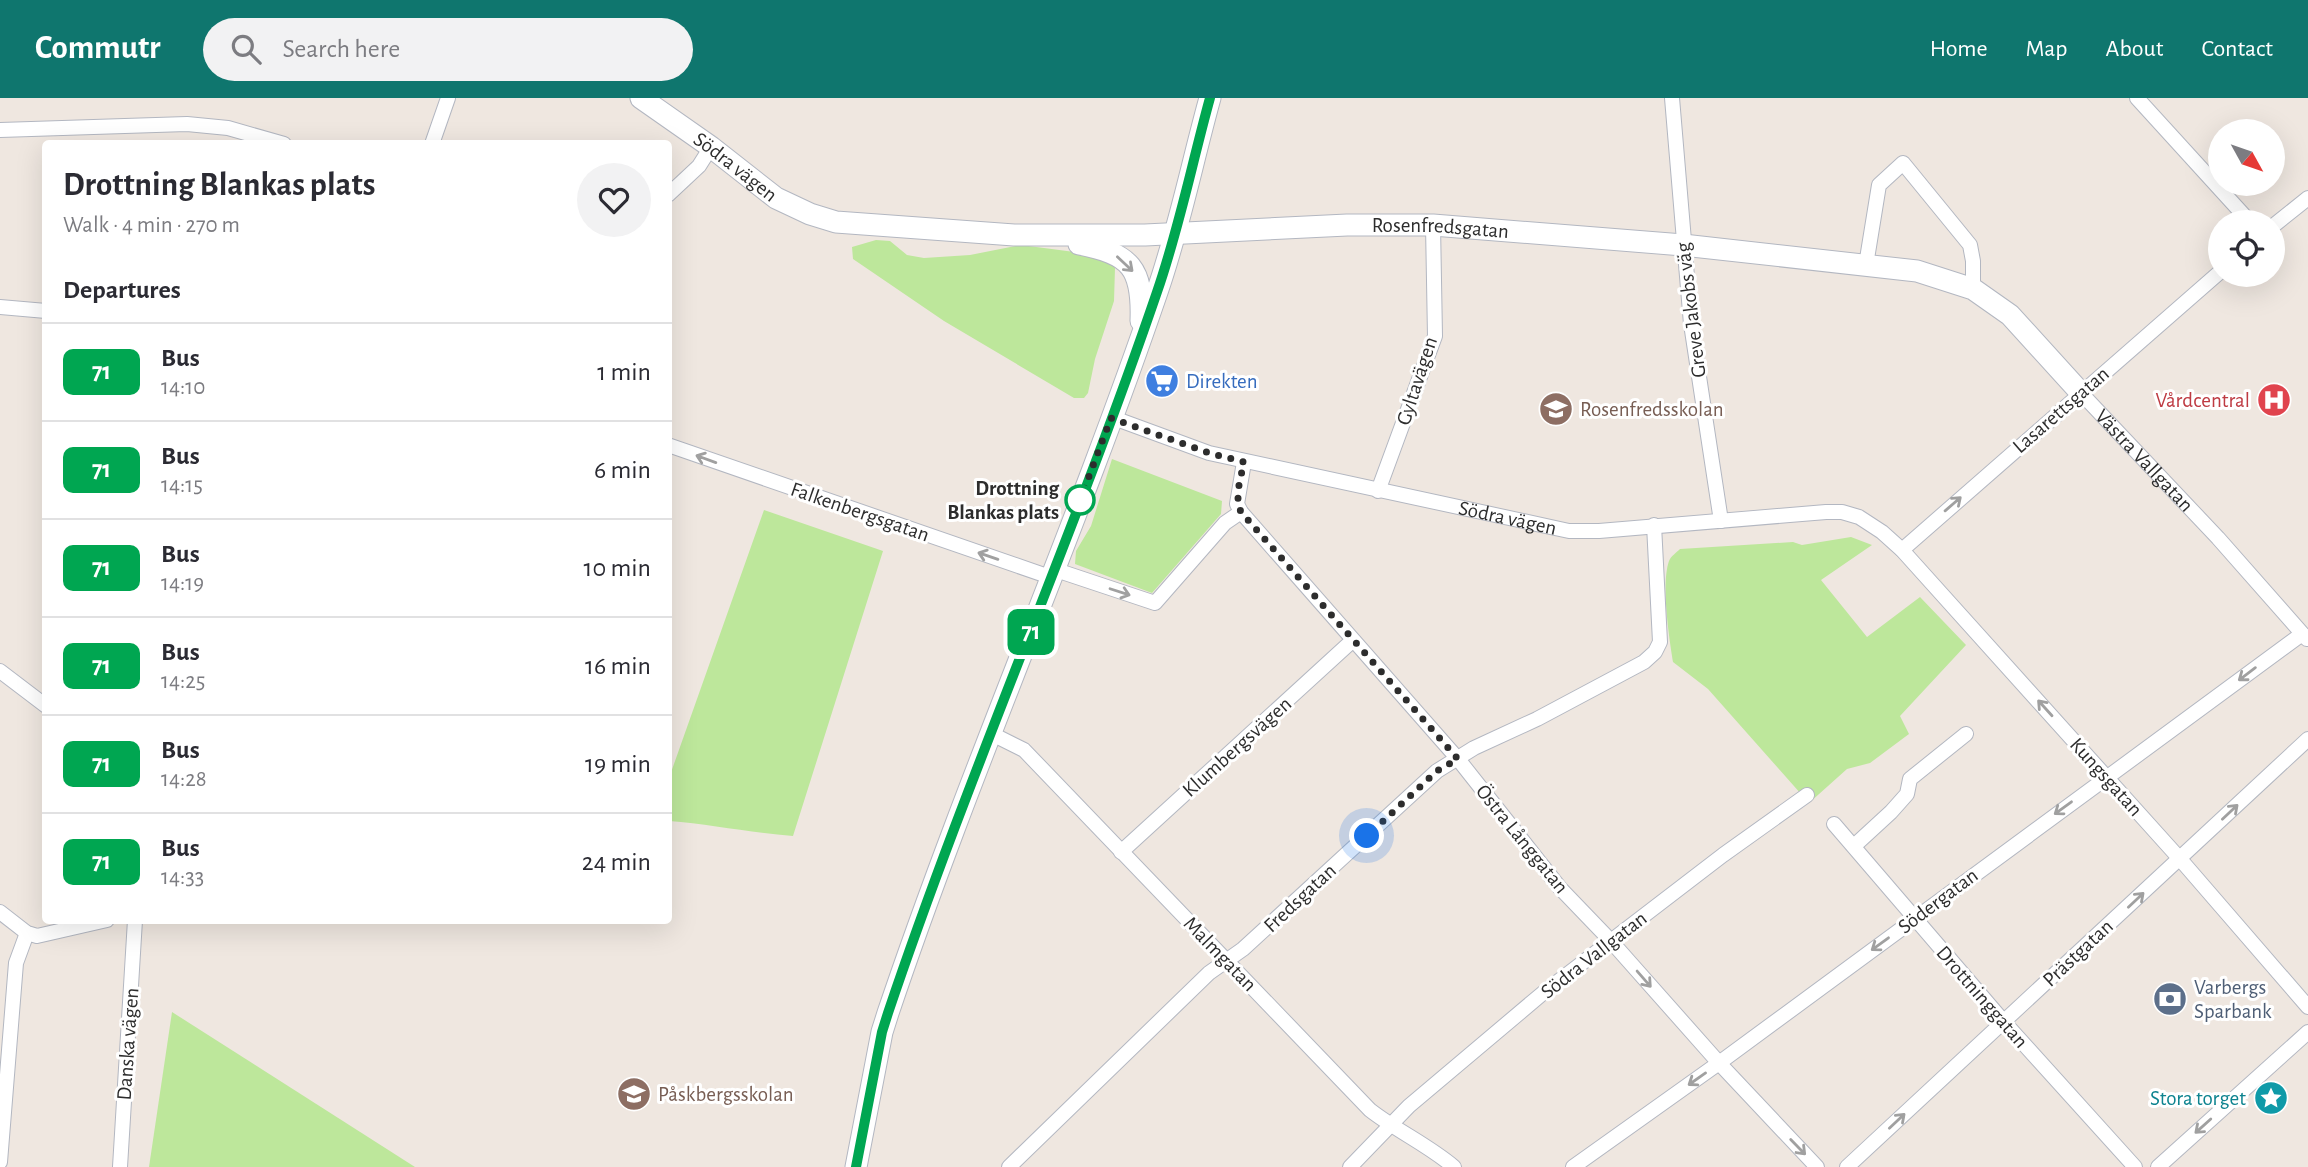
<!DOCTYPE html>
<html lang="en">
<head>
<meta charset="utf-8">
<style>
	body { margin:0; font-family:"Alegreya Sans",sans-serif; background:#f2f2f3; color:#2b2b33; height:100vh; display:flex; flex-direction:column; font-size:26px; white-space:nowrap }
	* { box-sizing:border-box; margin:0 }
	p { font-size:23px; color:#7c7c81 }
	.icon { flex:none; width:38px; height:38px; fill:none; stroke:currentColor; stroke-width:2; stroke-linecap:round; stroke-linejoin:round }
	.map { position:relative; flex:1; overflow:hidden }
	.side { position:absolute; left:42px; top:42px; width:630px; height:784px; display:flex; flex-direction:column; background:#fff; border-radius:7px; box-shadow:0 7px 28px #0002 }
	.side>* { flex:none }
	.badge { padding:0 14px; border-radius:10px; font-size:24px; line-height:46px }
	.needle { width:46px; rotate:130deg }
	.buttons { position:absolute; left:2208px; top:21px; display:grid; gap:14px }
	.buttons a { display:grid; place-items:center; width:77px; height:77px; border-radius:50%; background:#fff; box-shadow:0 7px 28px #0002; font-size:35px }
	.you { position:absolute; width:35px; height:35px; margin:-18px; border:5px solid #fff; border-radius:50%; background:#1a73e8; box-shadow:0 0 0 10px #1a73e833 }
	.map>.badge { position:absolute; translate:-50% -50%; box-shadow:0 0 0 4px #fff }
	h2 { padding:0 21px; font-size:26px; line-height:63px }
	.round { display:grid; place-items:center; flex:none; width:74px; height:74px; border-radius:37px; background:#f2f2f3 }
	.headline { display:flex; align-items:center; justify-content:space-between; height:119px; padding:0 21px }
	h1 { font-size:33px; font-weight:700; line-height:52px }
	ul { padding:0; list-style:none }
	li { display:flex; align-items:center; gap:21px; height:98px; padding:0 21px; border-top:2px solid #e1e1e2 }
	li div { flex:1 }
	li b { display:block; font-size:26px }
	li em { font-style:normal }
	li .badge { min-width:77px; font-weight:700; text-align:center }
	header { display:flex; align-items:center; gap:42px; box-sizing:border-box; height:98px; padding:0 35px; background:#0f766e; color:#fff }
	header strong { font-size:33px }
	nav { display:flex; gap:38px; margin-inline-start:auto; font-size:24px }
	.search { width:490px; height:63px; background:#f2f2f3; display:flex; align-items:center; gap:18px; box-sizing:border-box; padding:0 24px; border-radius:38px; color:#7c7c81; font-size:26px }
	.map>svg:first-child { display:block }
</style>
</head>
<body>
<header>
<strong>Commutr</strong>
<div class="search"><svg class="icon" aria-label="search" viewBox="0 0 24 24"><circle cx="10" cy="10" r="6"/><path d="M15 15l6 6"/></svg>Search here</div>
<nav><a>Home</a><a>Map</a><a>About</a><a>Contact</a></nav>
</header>
<div class="map">
<svg width="2308" height="1069" viewBox="0 0 2308 1069">
	<rect width="100%" height="100%" fill="#efe7e0"/>
	<!-- green -->
	<g fill="#bde79b">
		<path d="M876,142L890,143L907,157L924,160L970,157L1021,147L1105,158L1115,170L1114,203L1095,261L1088,295L1084,300H1074L944,223L853,161L852,149Z"/>
		<path d="M1112,361L1222,403L1221,416L1152,495L1075,466L1076,453L1091,428Z"/>
		<path d="M764,412L883,453L793,738C751,735 710,726 669,723V680Z"/>
		<path d="M1851,439L1872,447L1821,482L1867,539L1920,499L1966,547L1900,618L1909,636L1870,665L1847,671L1809,705L1708,591L1673,564C1669,539 1661,486 1669,463C1671,458 1676,455 1680,451L1793,444L1802,447Z"/>
		<path d="M172,914L415,1069H149Z"/>
	</g>
	<g fill="none" stroke-linecap="round" stroke-linejoin="round">
		<!-- street casing -->
		<g stroke="#b3b7c1" stroke-width="16">
			<g id="street">
				<path d="M1672,0L1691,226L1721,423"/>
				<path d="M2137,0L2250,124"/>
				<path d="M0,32L187,26L228,30L284,46"/>
				<path d="M432,46L448,0"/>
				<path d="M668,97L699,68L711,49"/>
				<path d="M2273,128L2308,100"/>
				<path d="M1866,167L1879,87L1903,65L1970,147L1973,163V191"/>
				<path d="M0,209L46,213"/>
				<path id="s1" d="M2080,294L2218,440L2307,541"/>
				<path id="s2" d="M1111,319L1209,355L1569,433H1599L1826,414H1842L1859,419L1882,434L1902,452L2180,761L2308,909"/>
				<path d="M668,347L1053,480"/>
				<path d="M1244,364L1237,406L1241,414L1458,661L1560,790L1610,842L1719,965L1817,1069"/>
				<path d="M1378,393L1435,238L1433,127"/>
				<path d="M1902,452L2221,173"/>
				<path d="M1056,472L1155,505L1225,425L1241,414"/>
				<path d="M0,573L46,608"/>
				<path d="M992,636L1024,652L1370,1012C1397,1033 1428,1047 1454,1069"/>
				<path d="M1834,726L2004,924L2135,1069"/>
				<path d="M1854,748L1891,714L1907,696L1910,681L1966,636"/>
				<path d="M1121,754L1352,543"/>
				<path d="M0,814L27,835L37,838L107,822"/>
				<path d="M0,1064L16,865L27,835"/>
				<path d="M120,1069L135,822"/>
				<path d="M1009,1069L1209,875L1243,851L1437,673L1474,650L1537,621L1644,564L1655,554L1660,544L1654,427"/>
				<path d="M1350,1069L1409,1008L1543,895L1723,757L1807,697"/>
				<path d="M1573,1069L1719,965L2302,536"/>
				<path d="M1847,1069L2308,641"/>
				<path d="M2158,1069L2308,934"/>
			</g>
		</g>
		<!-- secondary casing -->
		<g stroke="#b3b7c1" stroke-width="23">
			<g id="secondary">
				<path id="s3" d="M641,0L711,49L776,100L810,116L836,124L1014,137H1145L1347,127H1433L1683,147L1917,173L1973,191L2010,217L2080,294"/>
				<path d="M1079,146C1131,156 1143,170 1141,223"/>
				<path d="M856,1069L882,934L888,915C970,672 1074,437 1157,194C1179,131 1192,65 1210,0"/>
			</g>
		</g>
		<!-- street -->
		<use href="#street" stroke="#fff" stroke-width="14"/>
		<!-- secondary -->
		<use href="#secondary" stroke="#fff" stroke-width="21"/>
	</g>
	<!-- one-way arrows -->
	<defs><path id="oneway-shaft" d="M-6 0H5M1.5-3L5.5 0L1.5 3" fill="none" stroke-width="1.6" stroke-linecap="round" stroke-linejoin="round" transform="scale(1.75)"/></defs>
	<g stroke="#a0a0a0">
		<use href="#oneway-shaft" transform="translate(1125 166) rotate(43)"/>
		<use href="#oneway-shaft" transform="translate(706 361) rotate(-160)"/>
		<use href="#oneway-shaft" transform="translate(1953 406) rotate(-41)"/>
		<use href="#oneway-shaft" transform="translate(988 458) rotate(-161)"/>
		<use href="#oneway-shaft" transform="translate(1120 494) rotate(18)"/>
		<use href="#oneway-shaft" transform="translate(2247 576) rotate(143)"/>
		<use href="#oneway-shaft" transform="translate(2045 610) rotate(-132)"/>
		<use href="#oneway-shaft" transform="translate(2063 710) rotate(144)"/>
		<use href="#oneway-shaft" transform="translate(2230 714) rotate(-43)"/>
		<use href="#oneway-shaft" transform="translate(2136 802) rotate(-43)"/>
		<use href="#oneway-shaft" transform="translate(1880 846) rotate(144)"/>
		<use href="#oneway-shaft" transform="translate(1644 881) rotate(49)"/>
		<use href="#oneway-shaft" transform="translate(1697 981) rotate(145)"/>
		<use href="#oneway-shaft" transform="translate(1897 1023) rotate(-43)"/>
		<use href="#oneway-shaft" transform="translate(2203 1028) rotate(138)"/>
		<use href="#oneway-shaft" transform="translate(1798 1049) rotate(46)"/>
	</g>
	<g fill="none" stroke-linecap="round" stroke-linejoin="round">
		<!-- line casing -->
		<g stroke="#fff" stroke-width="16">
			<path id="line" d="M856,1069L882,934L888,915C970,672 1074,437 1157,194C1179,131 1192,65 1210,0"/>
		</g>
		<!-- line -->
		<use href="#line" stroke="#00a651" stroke-width="10"/>
		<!-- walk -->
		<path stroke="#2d2d2d" stroke-width="7" stroke-dasharray="0 12.6" d="M1080,402L1111,320L1209,355L1244,364C1241,380 1234,398 1241,414L1458,661L1437,673L1367,738"/>
	</g>
	<!-- icons -->
	<defs>
		<g id="supermarket-disc" transform="scale(1.75)"><circle r="9.5" fill="#3f7fe0" stroke="#fff"/><path d="M-6-5.5h2.5l.6 2H6L4.5 2H-2.5L-4.4-4H-6ZM-1.5 3.2a1.3 1.3 0 1 0 .1 0ZM3 3.2a1.3 1.3 0 1 0 .1 0Z" fill="#fff"/></g>
		<g id="hospital-disc" transform="scale(1.75)"><circle r="9.5" fill="#e0444e" stroke="#fff"/><path d="M-5-5h3v3.5h4V-5h3V5h-3V1.5h-4V5h-3Z" fill="#fff"/></g>
		<g id="school-disc" transform="scale(1.75)"><circle r="9.5" fill="#8d6e63" stroke="#fff"/><path d="M0-5L7-2L0 1L-7-2ZM-4 1L0 2.5L4 1V4Q0 6-4 4Z" fill="#fff"/></g>
		<g id="bank-disc" transform="scale(1.75)"><circle r="9.5" fill="#5c6f8a" stroke="#fff"/><path d="M-6-4H6V4H-6ZM0-2.3a2.3 2.3 0 1 0 0 4.6a2.3 2.3 0 1 0 0-4.6Z" fill="#fff"/></g>
		<g id="sight-disc" transform="scale(1.75)"><circle r="9.5" fill="#0f9aa8" stroke="#fff"/><path d="M0-6L1.8-2.2L6-1.7L2.9 1.2L3.7 5.4L0 3.3L-3.7 5.4L-2.9 1.2L-6-1.7L-1.8-2.2Z" fill="#fff"/></g>
	</defs>
	<g fill-rule="evenodd">
		<use href="#supermarket-disc" x="1162" y="283"/>
		<use href="#hospital-disc" x="2274" y="302"/>
		<use href="#school-disc" x="1556" y="311"/>
		<use href="#bank-disc" x="2170" y="901"/>
		<use href="#school-disc" x="634" y="996"/>
		<use href="#sight-disc" x="2271" y="1000"/>
	</g>
	<!-- markers -->
	<circle fill="#fff" stroke="#00a651" stroke-width="3.5" cx="1080" cy="402" r="14"/>
	<g text-anchor="middle" dominant-baseline="central" stroke-width="6" stroke-linejoin="round" paint-order="stroke">
		<!-- street labels -->
		<g font-size="21" fill="#2d2d2d" stroke="#fff">
			<text stroke="none"><textPath href="#s3" startOffset="117">Södra vägen</textPath></text>
			<text stroke="none"><textPath href="#s3" startOffset="838">Rosenfredsgatan</textPath></text>
			<text transform="translate(1691 212) rotate(-97)">Greve Jakobs väg</text>
			<text transform="translate(1417 283) rotate(-72)">Gyltavägen</text>
			<text transform="translate(2061 312) rotate(-41)">Lasarettsgatan</text>
			<text stroke="none"><textPath href="#s1" startOffset="94">Västra Vallgatan</textPath></text>
			<text transform="translate(860 414) rotate(19)">Falkenbergsgatan</text>
			<text stroke="none"><textPath href="#s2" startOffset="410">Södra vägen</textPath></text>
			<text transform="translate(1237 649) rotate(-42)">Klumbergsvägen</text>
			<text transform="translate(2106 679) rotate(48)">Kungsgatan</text>
			<text transform="translate(1522 741) rotate(51)">Östra Långgatan</text>
			<text transform="translate(1300 800) rotate(-43)">Fredsgatan</text>
			<text transform="translate(1938 803) rotate(-37)">Södergatan</text>
			<text transform="translate(2078 855) rotate(-43)">Prästgatan</text>
			<text transform="translate(1220 856) rotate(46)">Malmgatan</text>
			<text transform="translate(1594 857) rotate(-38)">Södra Vallgatan</text>
			<text transform="translate(1982 899) rotate(49)">Drottninggatan</text>
			<text transform="translate(128 946) rotate(-86)">Danska vägen</text>
		</g>
		<!-- shop labels -->
		<g font-size="21" fill="#366cbe" stroke="#fff" text-anchor="start">
			<text x="1186" y="283">Direkten</text>
		</g>
		<!-- health labels -->
		<g font-size="21" fill="#be3a42" stroke="#fff" text-anchor="end">
			<text x="2250" y="302">Vårdcentral</text>
		</g>
		<!-- education labels -->
		<g font-size="21" fill="#785e54" stroke="#fff" text-anchor="start">
			<text x="1580" y="311">Rosenfredsskolan</text>
			<text x="658" y="996">Påskbergsskolan</text>
		</g>
		<!-- stop labels -->
		<g font-size="21" font-weight="bold" fill="#2d2d2d" stroke="#fff" text-anchor="end">
			<text x="1059" y="390">Drottning<tspan x="1059" dy="24">Blankas plats</tspan></text>
		</g>
		<!-- service labels -->
		<g font-size="21" fill="#4e5e75" stroke="#fff" text-anchor="start">
			<text x="2194" y="889">Varbergs<tspan x="2194" dy="24">Sparbank</tspan></text>
		</g>
		<!-- culture labels -->
		<g font-size="21" fill="#0d838f" stroke="#fff" text-anchor="end">
			<text x="2246" y="1000">Stora torget</text>
		</g>
	</g>
</svg>
<div class="buttons">
<a><svg class="needle" viewBox="-14 -14 28 28"><path d="M0-13l5 13h-10z" fill="#e53935"/><path d="M0 13l5-13h-10z" fill="#7c7c81"/></svg></a>
<a><svg class="icon" aria-label="locate" viewBox="0 0 24 24"><circle cx="12" cy="12" r="6"/><path d="M12 2v4M12 18v4M2 12h4M18 12h4"/></svg></a>
</div>
<div class="you" style="left:1367px;top:738px"></div>
<b class="badge" style="left:1031px;top:534px;background:#00a651;color:#fff">71</b>
<section class="side">
<div class="headline"><div><h1>Drottning Blankas plats</h1><p>Walk · 4 min · 270 m</p></div><a class="round"><svg class="icon" aria-label="heart" viewBox="0 0 24 24"><path d="M12 20l-8-8c-3-5 5-10 8-4 3-6 11-1 8 4z"/></svg></a></div>
<h2>Departures</h2>
<ul>
<li><span class="badge" style="background:#00a651;color:#fff">71</span><div><b>Bus</b><p>14:10</p></div><em>1 min</em></li>
<li><span class="badge" style="background:#00a651;color:#fff">71</span><div><b>Bus</b><p>14:15</p></div><em>6 min</em></li>
<li><span class="badge" style="background:#00a651;color:#fff">71</span><div><b>Bus</b><p>14:19</p></div><em>10 min</em></li>
<li><span class="badge" style="background:#00a651;color:#fff">71</span><div><b>Bus</b><p>14:25</p></div><em>16 min</em></li>
<li><span class="badge" style="background:#00a651;color:#fff">71</span><div><b>Bus</b><p>14:28</p></div><em>19 min</em></li>
<li><span class="badge" style="background:#00a651;color:#fff">71</span><div><b>Bus</b><p>14:33</p></div><em>24 min</em></li>
</ul>
</section>
</div>
</body>
</html>
